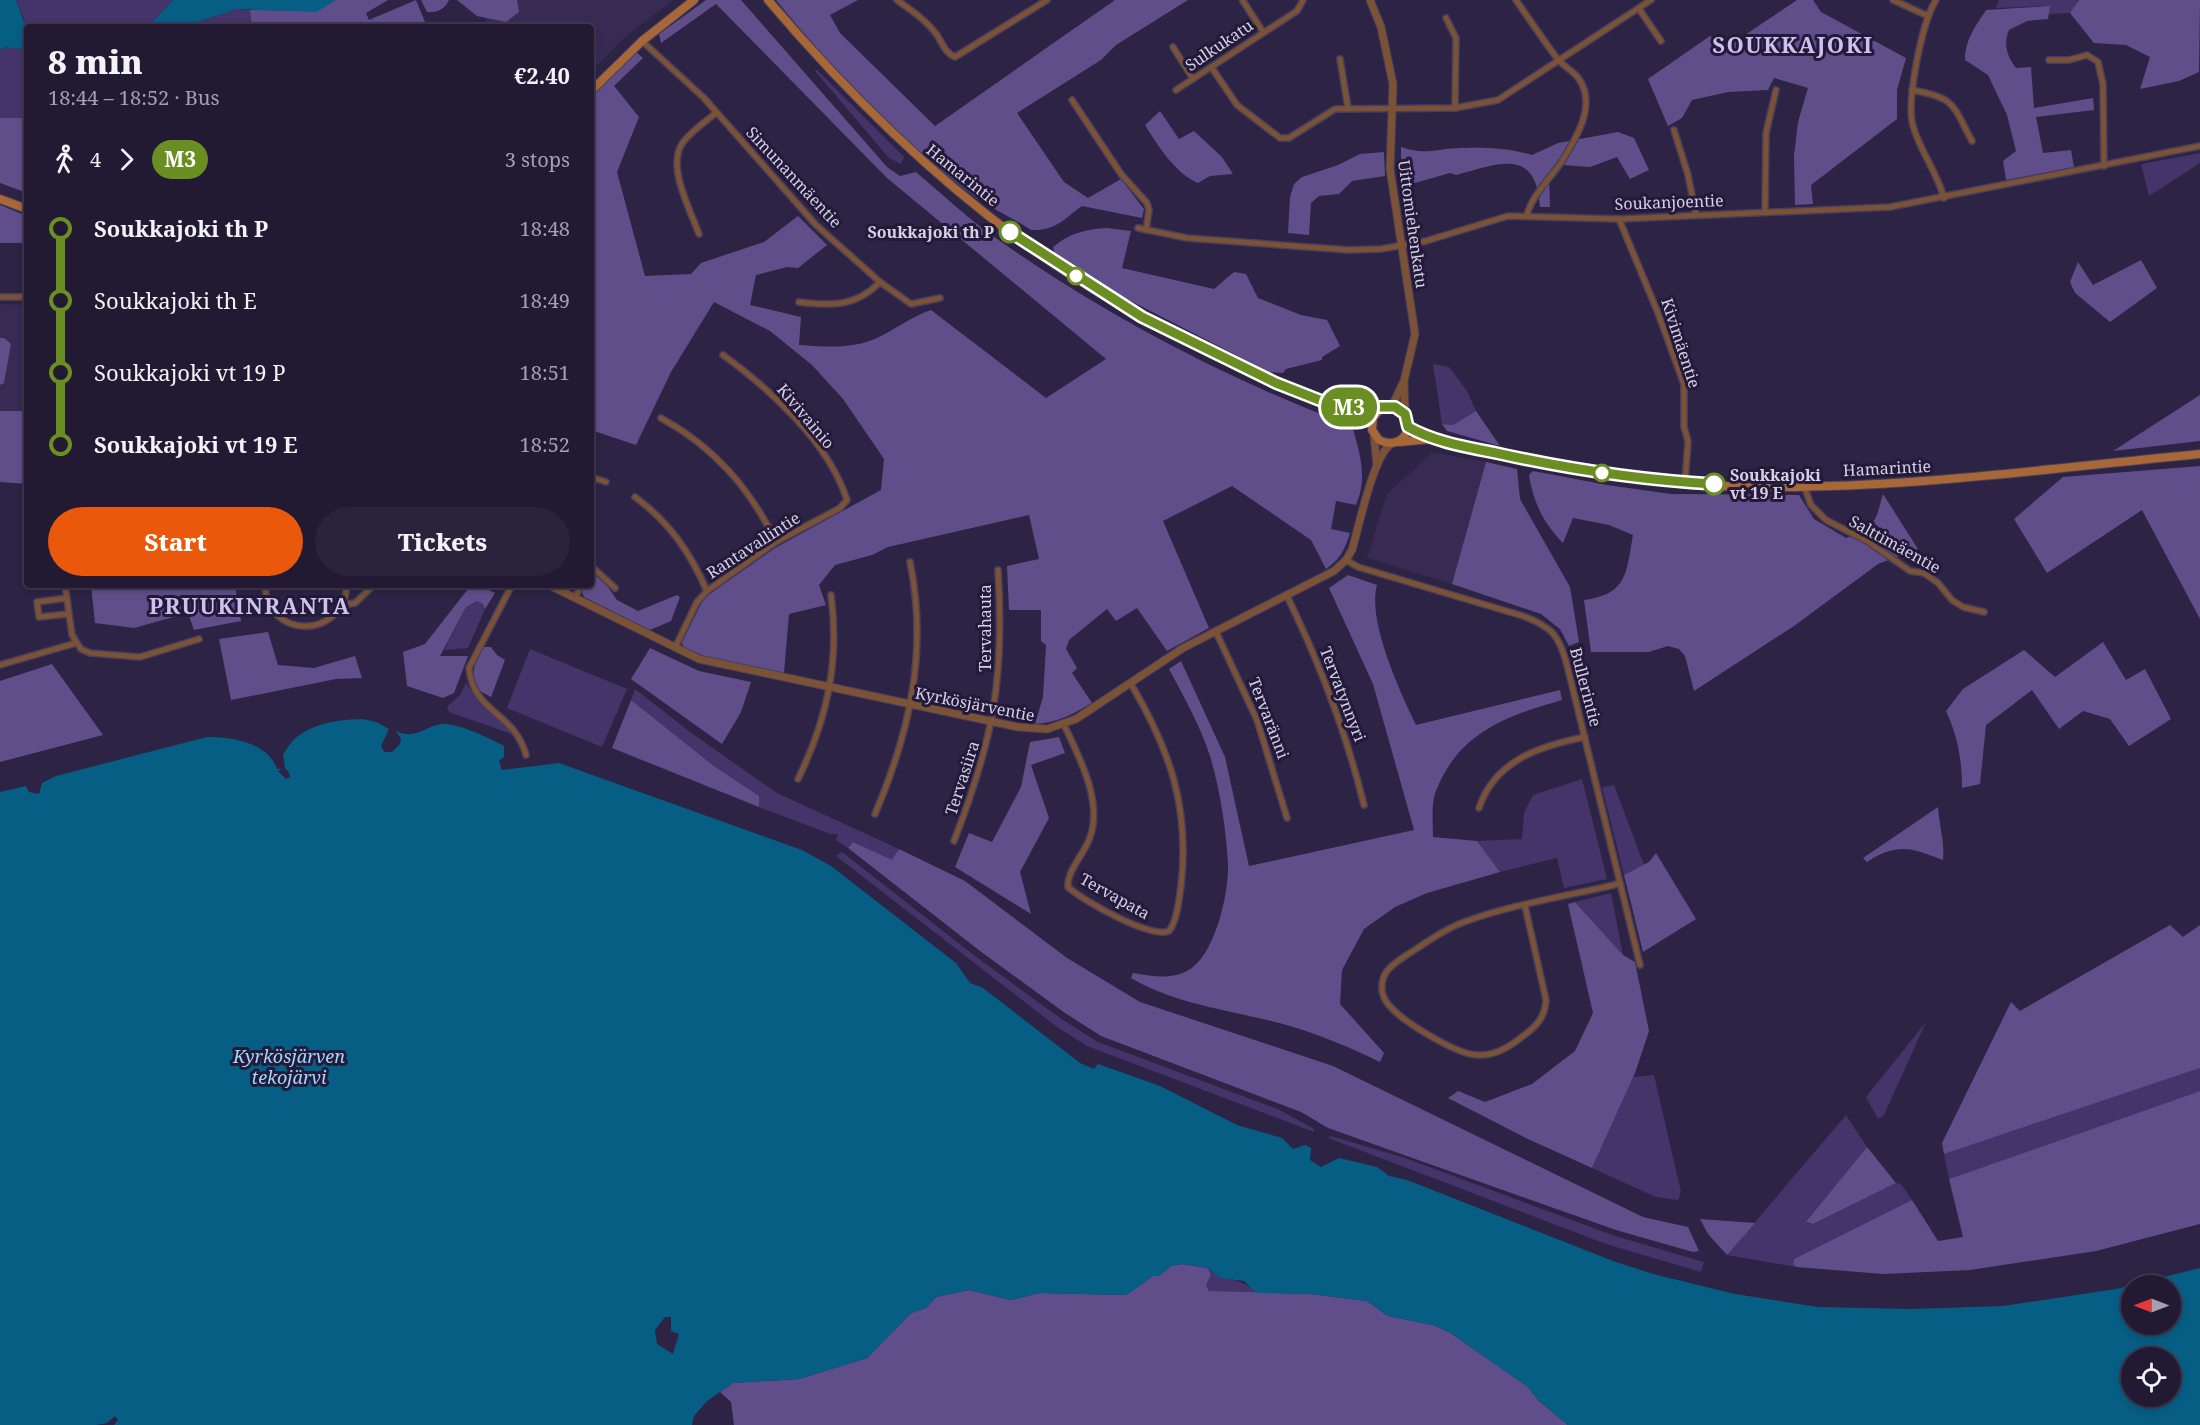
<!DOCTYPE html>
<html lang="en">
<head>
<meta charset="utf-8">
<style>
	body { margin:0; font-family:"Noto Serif",serif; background:#2a233b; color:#f1f3f6; height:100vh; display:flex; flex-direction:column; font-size:22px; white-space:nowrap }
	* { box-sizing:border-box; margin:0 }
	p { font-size:20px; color:#a2a1ac }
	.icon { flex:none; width:33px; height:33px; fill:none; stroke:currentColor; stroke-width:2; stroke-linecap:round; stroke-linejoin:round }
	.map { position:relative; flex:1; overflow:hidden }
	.side { position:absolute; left:24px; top:24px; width:570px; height:564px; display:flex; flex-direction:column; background:#221a33; border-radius:6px; box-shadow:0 3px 9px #0003,0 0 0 2px #3f384e }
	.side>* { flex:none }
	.badge { padding:0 12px; border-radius:20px; font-size:21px; line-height:39px }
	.needle { width:39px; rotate:270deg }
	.fabs { position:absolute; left:2121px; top:1275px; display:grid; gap:12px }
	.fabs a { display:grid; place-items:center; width:60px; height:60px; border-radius:50%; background:#221a33; box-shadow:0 3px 9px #0003,0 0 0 2px #3f384e; font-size:30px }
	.map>.badge { position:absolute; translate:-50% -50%; box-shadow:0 0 0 3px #fff }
	.legs { display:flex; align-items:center; gap:9px; height:66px; padding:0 24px; font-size:20px }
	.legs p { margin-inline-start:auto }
	.headline { display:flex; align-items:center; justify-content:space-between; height:102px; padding:0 24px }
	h1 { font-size:33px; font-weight:800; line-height:45px }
	.button { display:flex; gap:12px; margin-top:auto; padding:12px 24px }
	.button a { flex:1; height:69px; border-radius:36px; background:#ea580c; color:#fff; font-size:24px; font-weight:800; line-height:69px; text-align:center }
	.button a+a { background:#2a233b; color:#f1f3f6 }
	ul { padding:0 24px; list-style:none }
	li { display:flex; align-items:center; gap:21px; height:72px; font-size:22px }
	li i { display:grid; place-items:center; width:9px; height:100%; margin:0 8px; background:currentColor }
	li i::after { content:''; width:15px; height:15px; margin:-8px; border:4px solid; border-radius:50%; background:#221a33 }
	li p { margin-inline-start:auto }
	li:first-child i { background:linear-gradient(#0000 50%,currentColor 0) }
	li:last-child i { background:linear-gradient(currentColor 50%,#0000 0) }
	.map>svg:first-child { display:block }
</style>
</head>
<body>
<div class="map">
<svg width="2200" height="1425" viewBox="0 0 2200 1425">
	<rect width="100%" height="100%" fill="#2d2344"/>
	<!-- built -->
	<g fill="#372b53">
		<path d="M478,0H673L623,39L591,72V27H489Z"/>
		<path d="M0,304L27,305V411H0V385L4,383L11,344L4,338H0Z"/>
		<path d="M1433,452L1486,462L1452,584L1367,558L1387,494Z"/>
	</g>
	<!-- green -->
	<g fill="#443469">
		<path d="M16,0H173L148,27H34L25,22Z"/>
		<path d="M1999,0H2076L2079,1L2070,13L2049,14V6L1996,8Z"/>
		<path d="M237,9L250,10L252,27H181Z"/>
		<path d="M5,47L27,50V118H0V50Z"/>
		<path d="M816,69L904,157L901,164L889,158L815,71Z"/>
		<path d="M2200,153V163L2149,196L2141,164Z"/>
		<path d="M1433,364L1449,367L1467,391L1476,411L1453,425L1442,424Z"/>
		<path d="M477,601L483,604L485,609L468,648L444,650L466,607Z"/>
		<path d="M530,649L627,689L602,747L507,708Z"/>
		<path d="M466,683L480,703L508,726L514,735L449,712L447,707L460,695Z"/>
		<path d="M635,689L690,732L777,793L899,849L893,861L853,842L848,848L836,840L838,834H830L759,807V796L714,766L631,700Z"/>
		<path d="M1582,779L1607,879L1564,888L1557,858L1500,872L1477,841L1522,839L1524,813L1533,795Z"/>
		<path d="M1614,785L1644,865L1624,875L1602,787Z"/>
		<path d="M842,852L975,956L1060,1018L1098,1042L1280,1110L1314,1129V1132L1087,1046L1057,1027L836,856Z"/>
		<path d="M1611,893L1623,955L1575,902Z"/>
		<path d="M1926,1022L1884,1115L1878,1119L1866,1097Z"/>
		<path d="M2200,1068V1091L1949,1179L1944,1154Z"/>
		<path d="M1654,1075L1681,1192L1678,1200L1656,1197L1592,1168L1633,1077Z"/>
		<path d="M1846,1115L1867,1147L1807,1223L1813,1224L1896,1183L1901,1184L1912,1200L1794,1259L1793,1264L1796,1267L1727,1255Z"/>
		<path d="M1331,1136L1405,1158L1615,1236L1704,1262L1701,1272L1606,1244L1328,1138Z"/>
		<path d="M1208,1268C1222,1283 1240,1275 1256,1293L1209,1291L1206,1285L1211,1275Z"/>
	</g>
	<!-- forest -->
	<g fill="#604e8a">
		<path d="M336,0H388L366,13L369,20L416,0L425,22L417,27H252L250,10L315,11Z"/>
		<path d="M421,0H449C445,9 437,13 427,12Z"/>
		<path d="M457,0H517L519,12L506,22L477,16Z"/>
		<path d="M706,0H741L887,167L900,176L916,172C941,193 964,215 990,234C1101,313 1225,379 1352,426C1360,453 1368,478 1356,505L1336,501L1331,529L1350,533C1344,551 1341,558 1326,569L1311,540L1232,486L1163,521L1209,628L1167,651L1137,608L1116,621L1107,609L1069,640L1066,649L1077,668L1072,673L1092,703C1073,714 1057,723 1035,724L1043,697L1046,645L1041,641V610H1009L1007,566L1039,559L1029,515L888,547L872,555L835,565L819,585L826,605L789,614L784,673L709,658L683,647L682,642L704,598L775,548L881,490L884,459L843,399L812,365L770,331L714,302L671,372L636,445L591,430V97L636,52L643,58L614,86L639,117L617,172L645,276L691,274L701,263L764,242L798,216L827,245L798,268L787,267L756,275L750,305L801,317L799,345C825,347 853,349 877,338C896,329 911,317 931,310L1046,398L1106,359L887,178L716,4L661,43L659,34Z"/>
		<path d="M776,0H858L830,15L840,33L935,126L1115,0H1188L1116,45L1101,60L1017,113L1064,182L1088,198L1121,179L1144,209L1142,218L1082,206C1064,219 1056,231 1031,230C1013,218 992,209 975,197C907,146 829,66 776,0Z"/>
		<path d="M1797,0H1813L1821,12L1906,58L1897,90V119L1811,185L1813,204L1795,205L1794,156L1798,122L1808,88L1774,78L1768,90L1728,92L1692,100L1682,118L1668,126L1648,79L1710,36L1724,49Z"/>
		<path d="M2079,0H2200L2199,72L2179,81L2140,89L2150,57L2126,45L2094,43L2070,13Z"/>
		<path d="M2050,6L2048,19L2027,21L2009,30C2003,44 2007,56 2016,68L2031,67L2034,108L2093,98L2094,110L2036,117L2043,153L2071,150L2074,167L2006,180L2003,161L2016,151L2007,115L1988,75L1965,60C1965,40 1975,27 1986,10Z"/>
		<path d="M1160,111L1179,139L1194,131L1222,157L1233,174L1210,176L1198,183C1175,173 1158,146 1145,125Z"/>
		<path d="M0,118H27V193L0,183Z"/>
		<path d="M1618,132L1634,138L1649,170L1630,179L1617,157L1590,167L1562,165L1549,176L1550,207H1540C1536,146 1498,164 1456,175L1450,173L1401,187V147C1427,156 1437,148 1462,148C1486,147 1510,148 1532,155L1558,143Z"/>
		<path d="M1384,152L1385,176L1352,181L1339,194L1319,196L1311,203L1309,235L1288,233L1290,197L1294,184L1302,177L1338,165L1360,154Z"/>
		<path d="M0,205L27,216V243H0Z"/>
		<path d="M1107,228L1131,231L1122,268L1214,289L1234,272L1246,274L1258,298L1301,315L1327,320L1340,346L1322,357V360L1286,369L1283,373L1269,372L1123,297L1060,260L1054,252L1053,247C1069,233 1087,229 1107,228Z"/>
		<path d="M2141,260L2157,288L2110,322L2075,293L2070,282L2078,262L2093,285Z"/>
		<path d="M0,338H4L11,344L4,383L0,385Z"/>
		<path d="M2200,395V441L2113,451Z"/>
		<path d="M0,411H27V484L0,482Z"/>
		<path d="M1476,411L1500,446L1447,431L1442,424L1453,425Z"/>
		<path d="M1486,462L1517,469L1520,499L1570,587L1579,642L1569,646L1560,629L1541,614L1452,584Z"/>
		<path d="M2200,466V619L2142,510L2047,573L2014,519L2063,477Z"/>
		<path d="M1533,471L1607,485L1671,494L1799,495L1814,519L1846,538L1869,530L1877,515L1883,494L1918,549L1878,564L1794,626L1694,691L1685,656L1679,649L1668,646L1649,652H1591L1584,600C1628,594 1626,573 1633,535L1609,525L1573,518L1563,543C1544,524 1533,502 1529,475Z"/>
		<path d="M1348,575L1377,585C1367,621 1400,692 1416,725L1560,690L1562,700C1507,716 1459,732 1436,791C1431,803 1433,823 1433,837L1477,841L1500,872L1427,893L1395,907L1364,929L1342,970L1340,1004L1384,1053L1380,1062C1351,1048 1321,1035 1290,1026C1238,1011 1178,1006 1131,978L1133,973C1151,976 1170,980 1187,971C1215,957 1229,893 1228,864C1226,828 1220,790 1210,756C1200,725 1184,697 1169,669L1181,661L1225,757L1249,866L1414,830L1373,684L1329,588Z"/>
		<path d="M592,577H601L617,600L638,611L677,595L680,597L671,621L650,630L584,597L582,592L584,585H591Z"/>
		<path d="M91,585H235L241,621L194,630L188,613L134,628L95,623Z"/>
		<path d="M471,585H479L495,593L485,609L483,604L477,601L466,607L440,656H468L454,693L443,698L407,686L403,652L425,644Z"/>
		<path d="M268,632L278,665L314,668L355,656L362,678L336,679L231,700L219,639Z"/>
		<path d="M2103,642L2126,680L2145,669L2171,719L2129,746L2110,719L2083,711L2059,729L2032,690L1986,725L1980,784L1962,788C1962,760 1958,737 1946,711L1963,689L2024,650L2055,677Z"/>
		<path d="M484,647H491L497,655L505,660L491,697L476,689C471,672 474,661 484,647Z"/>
		<path d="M650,648L699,671L751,682L741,712L722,744L631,679Z"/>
		<path d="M52,664L103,735L0,762V681Z"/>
		<path d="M631,700L714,766L759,796V807L612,748Z"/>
		<path d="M1059,737L1065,753L1031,765L1049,818L1020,872L1031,914L955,867L969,833L992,842L1021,787L1030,742Z"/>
		<path d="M1938,807C1939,825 1945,843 1943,860C1912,848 1897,842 1867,862L1863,858Z"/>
		<path d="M853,842L892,860L899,849L965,881L1067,958L1140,1002L1333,1066L1643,1217L1688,1227L1699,1251L1693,1252L1616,1230L1328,1128L1301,1112L1101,1036L1065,1013L980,951L848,848Z"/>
		<path d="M1656,853L1696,919L1643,952L1624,875L1649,862Z"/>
		<path d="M1575,902L1623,955L1635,962L1649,1031L1635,1073L1592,1168L1530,1140L1448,1098L1458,1091L1485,1102L1532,1084L1575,1051L1593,1013L1568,904Z"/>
		<path d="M2170,925L2183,937L2200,925V1068L1944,1154L1942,1143L2011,1002L2020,1011Z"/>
		<path d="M2200,1091V1224L2096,1251L1970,1270L1883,1274L1796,1267L1793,1264L1794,1259L1912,1200L1938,1241L1963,1237L1949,1179Z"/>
		<path d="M1867,1147L1896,1183L1813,1224L1806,1222Z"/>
		<path d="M1700,1219L1755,1223L1727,1255L1708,1234Z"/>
		<path d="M1182,1264L1208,1268L1211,1275L1206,1285L1209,1291L1311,1294L1367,1301L1388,1316L1433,1325L1449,1332L1528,1387L1538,1400L1568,1425H734L731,1402L720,1392L733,1383L799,1379L867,1358L911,1313L926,1308L936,1297L969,1290L1011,1300L1040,1293L1126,1295L1153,1276H1159L1171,1266Z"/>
	</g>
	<!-- water -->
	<g fill="#065e85" fill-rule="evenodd">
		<path d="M0,0H16L24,22L34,27H27V50L5,47L0,50Z"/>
		<path d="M173,0H336L316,12L237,9L181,27H148Z"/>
		<path d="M363,719L376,722L389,729L381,746L384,752H392L400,744L401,739L396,731C415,740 424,727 441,724C456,722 491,739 504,746V757L499,761L502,770L559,763L802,850L831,866L956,963L970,983L983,988L1080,1063L1094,1069L1098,1064L1160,1086L1237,1125L1282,1138L1293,1149L1305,1145L1311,1148L1310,1160L1321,1167L1339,1158L1377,1167L1389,1176L1407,1180L1613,1261L1653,1274L1735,1294L1818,1307L1911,1309L2003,1306L2116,1289L2200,1268V1425H1568L1538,1400L1528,1387L1449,1332L1433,1325L1388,1316L1367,1301L1311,1294L1256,1293L1244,1281L1220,1278L1208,1268L1182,1264L1171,1266L1159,1276H1153L1126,1295L1040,1293L1011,1300L969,1290L936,1297L926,1308L911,1313L867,1358L799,1379L733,1383L707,1401L694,1416L692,1425H114L118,1420L115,1416L107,1423L96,1425H0V792L26,786L29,792L39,794L42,783L56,776L207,737C231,737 268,742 277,769H282L278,771L286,779L290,777L289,773L285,768L283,755C298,725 331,720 363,719ZM2132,1286H2170V1324H2132ZM665,1317H671V1331L679,1334L673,1354L657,1344L655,1330ZM2132,1358H2170V1396H2132Z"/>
	</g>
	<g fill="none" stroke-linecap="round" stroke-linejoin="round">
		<!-- minor casing -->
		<g stroke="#483f5e" stroke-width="8">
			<g id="minor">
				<path d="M897,0C911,10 927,21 937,35C943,44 945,53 955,57L1047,0"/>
				<path d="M1516,0C1529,19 1542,38 1556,57C1562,66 1573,70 1579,79C1597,105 1576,139 1562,161C1551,178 1532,195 1527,215"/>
				<path d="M1893,0L1928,16"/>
				<path d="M1936,0C1922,21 1906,102 1913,126C1920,151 1937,172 1944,198"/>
				<path d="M1243,1L1263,32"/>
				<path d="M1639,9L1661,41"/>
				<path d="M1446,18L1456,38L1455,108"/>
				<path d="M642,41L704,98L816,225L880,282L911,304L940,298"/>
				<path d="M1173,47L1193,79"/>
				<path d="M1340,59L1348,108"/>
				<path d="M2049,60H2069L2087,55L2098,62L2103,84L2104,166"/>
				<path d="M1212,68L1237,105L1280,138H1289L1335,109L1455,108L1498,100L1651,0"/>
				<path d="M1176,90L1297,11L1303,0"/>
				<path d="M1912,90C1956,98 1952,104 1972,141"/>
				<path d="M1072,100L1121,174L1147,203L1149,210L1146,230"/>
				<path d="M1674,130L1688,175L1696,215"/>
				<path d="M1765,212L1766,133L1776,90"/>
				<path d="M1619,219L1658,313L1684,384V427L1688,441L1685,482"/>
				<path d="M1138,228L1187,238L1349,250L1381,249L1426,241L1508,216L1619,219L1890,207L2200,146"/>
				<path d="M699,234C690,209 665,164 684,141C693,130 706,121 716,113"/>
				<path d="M0,297H27"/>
				<path d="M799,302C831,306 856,307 880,282"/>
				<path d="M661,418C714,447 750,488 776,542"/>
				<path d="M591,477L606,482"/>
				<path d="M1804,486L1811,505L1826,520L1867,541L1910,571L1924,573L1938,583L1952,600L1963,607L1984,612"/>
				<path d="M635,497C669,522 690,552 707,591"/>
				<path d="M1346,560L1358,567L1523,616C1552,627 1559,635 1567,665L1640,965"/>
				<path d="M591,566L615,588"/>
				<path d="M65,585L72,635L81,649L90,653L140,657L199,639"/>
				<path d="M265,585C266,639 343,641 347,585"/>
				<path d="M512,585L469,668C473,713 514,711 526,755"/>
				<path d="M1287,596C1320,664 1346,732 1364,805"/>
				<path d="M66,598L37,602L39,617L68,614"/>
				<path d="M575,598L581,585"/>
				<path d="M343,605L355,603L374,585"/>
				<path d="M1216,632L1257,720L1287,818"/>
				<path d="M675,648L697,602L707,591L776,542L840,508L847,500C829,443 770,389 723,355"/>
				<path d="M0,665L76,643"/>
				<path d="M1064,725C1080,758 1104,804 1089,840C1083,855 1067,871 1068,887C1083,901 1151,939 1169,931C1177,921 1179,900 1181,886C1190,808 1170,750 1131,684"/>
				<path d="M798,779C827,720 840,661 831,595"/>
				<path d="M1479,808C1495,760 1540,746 1585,737"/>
				<path d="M875,814C910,732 928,650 910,562"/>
				<path d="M954,841C993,741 1005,678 998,570"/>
				<path d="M1525,906L1546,1000C1545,1017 1537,1026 1523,1036C1511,1046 1494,1056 1478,1055C1457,1055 1401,1021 1388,1004C1380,994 1380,981 1387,971C1395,961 1406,956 1416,949C1430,940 1444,930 1459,924C1504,906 1566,896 1614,885L1620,883"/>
			</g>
		</g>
		<!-- tertiary casing -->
		<g stroke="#483f5e" stroke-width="9">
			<g id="tertiary">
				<path d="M1370,0L1381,27L1393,84L1390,169L1415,334L1404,381L1394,402L1388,406"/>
				<path d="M1404,381L1405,414"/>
				<path d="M1374,436L1377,466"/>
				<path d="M549,585L699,659L1018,727L1047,729L1076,719L1183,648L1334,571L1346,560L1352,550C1359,527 1373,456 1391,444"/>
			</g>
		</g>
		<!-- secondary casing -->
		<g stroke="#483f5e" stroke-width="10">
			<g id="secondary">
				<path d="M768,0C875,126 1000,243 1148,320C1191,343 1234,366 1279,384C1309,396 1344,405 1371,423"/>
				<path d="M591,91L642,41L694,0"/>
				<path d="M0,199L27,209"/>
				<path d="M1341,407C1352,408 1363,409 1374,408C1380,408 1387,405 1393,407C1420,413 1408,454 1379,440L1372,430L1373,417L1382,408"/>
				<path d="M1408,427C1446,448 1493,453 1535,462C1607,476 1682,486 1756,487C1904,489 2052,468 2200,454"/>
				<path d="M1399,442L1431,439"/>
			</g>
		</g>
		<!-- minor -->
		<use href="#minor" stroke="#7b5235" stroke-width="5"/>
		<!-- tertiary -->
		<use href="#tertiary" stroke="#7b5235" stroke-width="7"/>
		<!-- secondary -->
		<use href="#secondary" stroke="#a86736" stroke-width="8"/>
	</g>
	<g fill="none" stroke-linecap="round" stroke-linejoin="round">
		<!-- line-1 casing -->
		<g stroke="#fff" stroke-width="14">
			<path id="line-1" d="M1010,232L1142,317L1276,383L1337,407H1395L1405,414L1408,427C1435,442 1466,447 1496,453C1568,469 1640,480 1714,484"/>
		</g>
		<!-- line-1 -->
		<use href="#line-1" stroke="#6b8e23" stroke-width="9"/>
	</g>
	<!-- markers -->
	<g fill="#fff" stroke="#6b8e23" stroke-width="3">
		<circle cx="1010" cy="232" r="10"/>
		<circle cx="1076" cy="276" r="8"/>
		<circle cx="1602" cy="473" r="8"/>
		<circle cx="1714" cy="484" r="10"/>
	</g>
	<g text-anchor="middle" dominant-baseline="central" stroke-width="6" stroke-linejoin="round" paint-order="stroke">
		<!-- street labels -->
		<g font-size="16" fill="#d5d0e6" stroke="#231939">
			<text transform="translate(1219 45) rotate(-34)">Sulkukatu</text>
			<text transform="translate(963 175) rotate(39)">Hamarintie</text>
			<text transform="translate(794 177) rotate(47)">Simunanmäentie</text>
			<text transform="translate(1669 202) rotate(-2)">Soukanjoentie</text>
			<text transform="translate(1413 224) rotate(82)">Uittomiehenkatu</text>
			<text transform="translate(1681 343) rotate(72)">Kivimäentie</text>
			<text transform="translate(806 416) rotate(50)">Kivivainio</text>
			<text transform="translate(1887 468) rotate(-3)">Hamarintie</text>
			<text transform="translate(1895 544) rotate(29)">Salttimäentie</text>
			<text transform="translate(753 545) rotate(-33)">Rantavallintie</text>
			<text transform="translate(985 628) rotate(-90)">Tervahauta</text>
			<text transform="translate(1586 687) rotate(75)">Bullerintie</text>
			<text transform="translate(1343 694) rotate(69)">Tervatynnyri</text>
			<text transform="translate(975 704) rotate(11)">Kyrkösjärventie</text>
			<text transform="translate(1269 718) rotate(69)">Tervaränni</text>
			<text transform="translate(962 778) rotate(-72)">Tervasiira</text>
			<text transform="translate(1115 896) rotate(29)">Tervapata</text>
		</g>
		<!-- stop labels -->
		<g font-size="16" font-weight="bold" fill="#d5d0e6" stroke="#231939" text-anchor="end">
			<text x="994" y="232">Soukkajoki th P</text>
			<text x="1730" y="475" text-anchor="start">Soukkajoki<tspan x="1730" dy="18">vt 19 E</tspan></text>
		</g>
		<!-- water labels -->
		<g font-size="18" font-style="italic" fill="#a0d8fb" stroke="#231939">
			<text x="289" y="1056">Kyrkösjärven<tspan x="289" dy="21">tekojärvi</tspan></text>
		</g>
		<!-- district labels -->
		<g font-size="22" font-weight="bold" letter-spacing="1.5" fill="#cdc2ee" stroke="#231939">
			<text x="1793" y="44">SOUKKAJOKI</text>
			<text x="250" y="605">PRUUKINRANTA</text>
		</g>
	</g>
</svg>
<div class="fabs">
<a><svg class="needle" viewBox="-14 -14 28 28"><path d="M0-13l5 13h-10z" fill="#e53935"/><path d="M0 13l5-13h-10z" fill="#a2a1ac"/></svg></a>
<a><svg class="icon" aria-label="locate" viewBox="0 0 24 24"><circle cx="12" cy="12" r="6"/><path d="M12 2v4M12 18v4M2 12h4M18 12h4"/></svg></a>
</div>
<b class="badge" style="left:1349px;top:407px;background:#6b8e23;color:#fff">M3</b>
<section class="side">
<div class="headline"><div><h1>8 min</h1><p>18:44 – 18:52 · Bus</p></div><b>€2.40</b></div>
<div class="legs"><svg class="icon" aria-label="walk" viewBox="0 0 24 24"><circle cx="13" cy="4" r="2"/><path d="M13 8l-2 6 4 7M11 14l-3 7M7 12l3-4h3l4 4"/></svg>4<svg class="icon" aria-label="forward" viewBox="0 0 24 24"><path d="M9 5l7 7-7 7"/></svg><b class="badge" style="background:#6b8e23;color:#fff">M3</b><p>3 stops</p></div>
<ul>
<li><i style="color:#6b8e23"></i><b>Soukkajoki th P</b><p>18:48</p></li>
<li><i style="color:#6b8e23"></i><span>Soukkajoki th E</span><p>18:49</p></li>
<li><i style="color:#6b8e23"></i><span>Soukkajoki vt 19 P</span><p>18:51</p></li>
<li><i style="color:#6b8e23"></i><b>Soukkajoki vt 19 E</b><p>18:52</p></li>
</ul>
<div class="button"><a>Start</a><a>Tickets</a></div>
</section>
</div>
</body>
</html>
